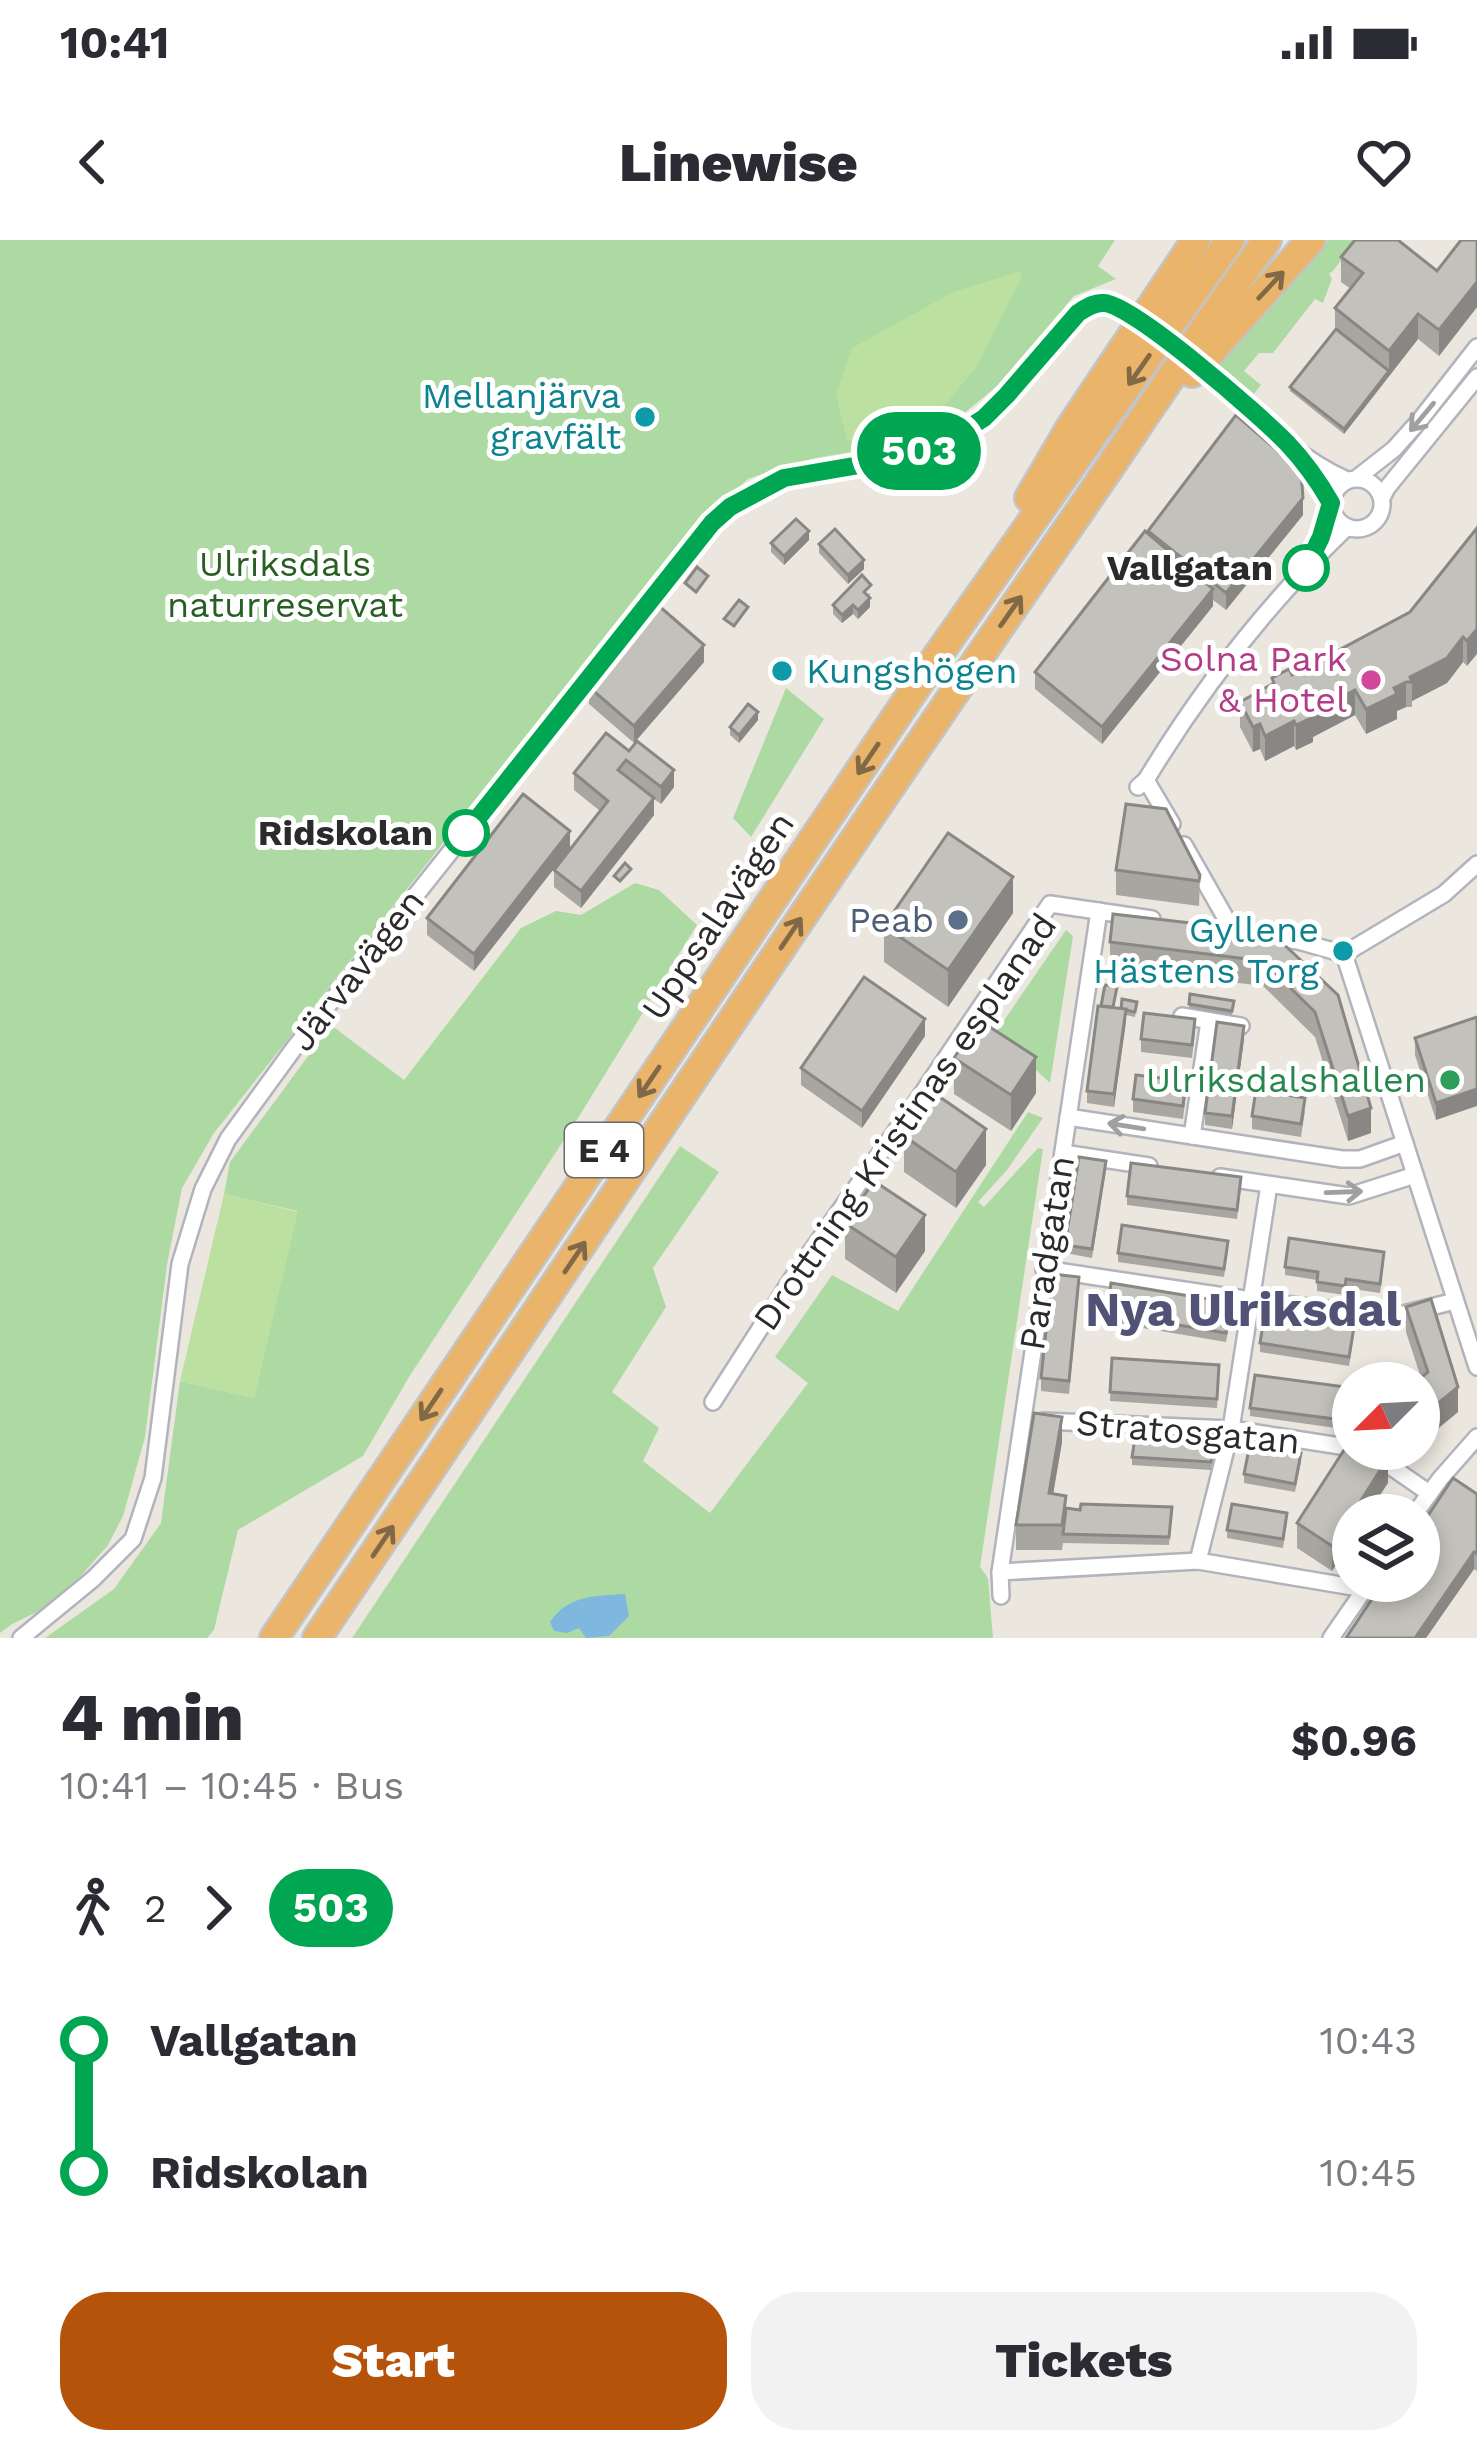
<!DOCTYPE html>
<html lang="en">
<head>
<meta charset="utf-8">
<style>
	body { margin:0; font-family:"Work Sans",sans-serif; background:#f2f2f3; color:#2b2b33; height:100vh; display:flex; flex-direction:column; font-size:45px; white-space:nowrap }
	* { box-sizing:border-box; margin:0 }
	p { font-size:39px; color:#7c7c81 }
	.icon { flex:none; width:66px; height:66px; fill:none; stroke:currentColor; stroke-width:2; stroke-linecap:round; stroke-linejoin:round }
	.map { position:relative; height:1398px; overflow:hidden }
	.side { display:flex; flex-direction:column; background:#fff; flex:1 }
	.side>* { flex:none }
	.badge { padding:0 24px; border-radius:39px; font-size:42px; line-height:78px }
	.needle { width:78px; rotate:246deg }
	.tools { position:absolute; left:1332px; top:1122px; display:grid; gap:24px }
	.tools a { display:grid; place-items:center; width:108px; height:108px; border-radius:50%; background:#fff; box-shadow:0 6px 18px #0003; font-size:60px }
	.map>.badge { position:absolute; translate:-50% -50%; box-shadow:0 0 0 6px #fff }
	.legs { display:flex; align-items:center; gap:18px; height:132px; padding:0 60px; font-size:39px }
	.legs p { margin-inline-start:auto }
	.headline { display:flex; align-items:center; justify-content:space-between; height:204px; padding:0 60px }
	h1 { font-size:66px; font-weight:800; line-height:90px }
	.action { display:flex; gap:24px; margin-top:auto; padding:24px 60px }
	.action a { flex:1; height:138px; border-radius:48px; background:#b45309; color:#fff; font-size:48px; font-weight:800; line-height:138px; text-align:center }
	.action a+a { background:#f2f2f3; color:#2b2b33 }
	ul { padding:0 60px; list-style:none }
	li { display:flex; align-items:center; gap:42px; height:132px; font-size:45px }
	li i { display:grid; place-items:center; width:18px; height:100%; margin:0 15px; background:currentColor }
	li i::after { content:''; width:30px; height:30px; margin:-15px; border:9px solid; border-radius:50%; background:#fff }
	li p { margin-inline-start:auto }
	li:first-child i { background:linear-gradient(#0000 50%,currentColor 0) }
	li:last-child i { background:linear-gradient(currentColor 50%,#0000 0) }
	.status { display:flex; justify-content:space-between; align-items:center; height:84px; padding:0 60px; background:#fff; direction:ltr }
	.status svg { height:33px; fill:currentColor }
	header { display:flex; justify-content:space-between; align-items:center; height:156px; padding:0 60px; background:#fff; font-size:54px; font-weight:800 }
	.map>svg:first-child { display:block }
</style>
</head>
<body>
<div class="status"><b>10:41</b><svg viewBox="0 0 49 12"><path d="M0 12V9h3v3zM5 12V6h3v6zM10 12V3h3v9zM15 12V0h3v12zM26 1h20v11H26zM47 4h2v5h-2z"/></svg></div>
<header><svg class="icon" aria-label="back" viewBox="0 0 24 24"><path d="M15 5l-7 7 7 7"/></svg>Linewise<svg class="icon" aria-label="heart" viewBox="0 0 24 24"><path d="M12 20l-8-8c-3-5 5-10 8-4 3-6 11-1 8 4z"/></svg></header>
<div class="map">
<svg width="1477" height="1398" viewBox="0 0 1477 1398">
	<rect width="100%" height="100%" fill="#ebe7df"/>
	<!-- green -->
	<g fill="#addaa2">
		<path d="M0,0H1115L1098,26L1116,39L1074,56L996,147L962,175L925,196L899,204L816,218L781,227L748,239L692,288L214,893L182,948L167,1025L145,1197L123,1276L108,1305L79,1338L39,1371L12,1384L0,1393Z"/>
		<path d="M1328,0H1361L1355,3L1332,32L1329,33L1332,39L1323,63L1315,59L1273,113H1259L1244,131L1261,145L1254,154L1216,123Z"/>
		<path d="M786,448L824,479L751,597L733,578Z"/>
		<path d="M635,643L659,650L697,685L575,883L409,1137L363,1216L238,1290L214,1390L207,1398H45L114,1349L161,1283L180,1141L254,1158L297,971L224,954L230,922L331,785L404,840L521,688L556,671L581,675Z"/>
		<path d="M1066,690L1073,696L1050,843L996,792Z"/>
		<path d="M1028,872L1043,878L1007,930L978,962L984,967L1038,908L1043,909L980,1327L988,1338L993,1398H352L680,906L719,932L653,1028L666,1067L612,1152L659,1188L643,1221L710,1273L808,1143L775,1117L832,1035L898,1071Z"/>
	</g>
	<!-- pitch -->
	<g fill="#bbe09f">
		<path d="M1021,31V39L977,126L932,181L888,195L847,200L836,155L852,108L953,52Z"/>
		<path d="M224,954L298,972L254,1158L180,1141Z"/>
	</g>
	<!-- water -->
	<path fill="#7fb8df" d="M625,1354L629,1376L609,1396L586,1398L579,1388L567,1393L554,1391L550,1382C568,1355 595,1356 625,1354Z"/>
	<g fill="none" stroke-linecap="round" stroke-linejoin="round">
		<!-- street casing -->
		<g stroke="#b2b3bd" stroke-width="20">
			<g id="street">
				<path d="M1209,134C1252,172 1293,216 1347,240"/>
				<path d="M1302,221L1331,263"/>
				<path d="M1357,238L1394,209L1420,180L1477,107"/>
				<circle cx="1357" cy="264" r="25"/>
				<path d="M1382,258L1387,248L1477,137"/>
				<path d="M1313,314L1331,268"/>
				<path d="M1146,540L1172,584"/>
				<path d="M1138,547L1146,540C1201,449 1270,361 1347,287"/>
				<path d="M1184,605L1233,691"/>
				<path d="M1253,694L1298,701L1344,714"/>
				<path d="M1344,714L1477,1127"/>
				<path d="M1344,714L1444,654L1477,624"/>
				<path d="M1182,776L1241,786"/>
				<path d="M1068,877L1342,919H1360L1405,903"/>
				<path d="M1192,896L1209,781"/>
				<path d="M1063,913L1149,926"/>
				<path d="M1220,937L1349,956L1415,935"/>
				<path d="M1044,1029L1251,1060L1391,1077L1455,1061"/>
				<path d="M713,1162L793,1037L917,861L1050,664L1152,679"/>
				<path d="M1043,1181L1231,1189L1353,1208"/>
				<path d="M1374,1215L1429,1253"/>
				<path d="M1414,1275L1440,1239L1477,1197"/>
				<path d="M1198,1321L1231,1189L1269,945"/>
				<path d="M1000,1332L1198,1321L1365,1349"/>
				<path d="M1001,1356L1000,1332L1099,671"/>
				<path d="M21,1398L93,1339L133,1299L153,1238L180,1024L203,949L228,899L295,807L712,283C732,265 756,249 782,239C820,224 863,227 902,217C919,213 938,205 954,197C1005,171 1041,115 1078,72C1102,60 1106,62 1129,73"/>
				<path d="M1331,1398L1369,1343"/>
			</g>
		</g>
		<!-- highway casing -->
		<g stroke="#c4c4c4" stroke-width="32">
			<g id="highway">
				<path d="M1192,133L1311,0"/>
				<path d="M1029,258L1070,188L1196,0"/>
				<path d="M274,1398L933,422L1230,0"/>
				<path d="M317,1398C563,1034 805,668 1055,307C1126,205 1194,100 1267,0"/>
			</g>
		</g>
		<!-- street -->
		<use href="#street" stroke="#fff" stroke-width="15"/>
		<!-- highway -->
		<use href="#highway" stroke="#eab46a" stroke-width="27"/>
	</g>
	<!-- wall -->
	<g fill="#a8a6a1">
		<path d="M1477,0V67L1439,116L1418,99L1344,194L1290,151V147L1335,89V68L1351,49L1341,42V17L1437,31Z"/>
		<path d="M1303,275L1226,370L1213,360V366L1102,504L1035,449V432L1148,294V291Z"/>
		<path d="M1477,288L1467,426L1463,422L1447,443L1412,461V467H1406L1397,471V479L1366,494L1355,475L1313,497V502L1296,510L1294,506L1265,521L1260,509L1253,512L1240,487V462L1272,445V438L1292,435L1410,372Z"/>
		<path d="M809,300L784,325L771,312V303Z"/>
		<path d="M819,304L864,329L848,344L819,313Z"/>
		<path d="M871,353L868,356L870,367L858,379L853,374L842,383L833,374V365Z"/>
		<path d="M704,422L634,503L589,464V447Z"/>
		<path d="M758,480L739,503L730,495V487Z"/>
		<path d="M606,493L674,547L661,564L654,559V575L581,668L554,647V630L600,571L574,550V533Z"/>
		<path d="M570,608L474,731L427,695V678Z"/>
		<path d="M1116,630L1200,635L1199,666L1116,655Z"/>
		<path d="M1013,673L948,767L884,722V686Z"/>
		<path d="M1234,688L1338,755L1371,893L1348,901L1315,797L1263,746L1110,727V702Z"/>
		<path d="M1190,754L1234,761L1232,775L1189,768Z"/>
		<path d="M1137,762L1135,777L1126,775L1114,867L1087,863V851L1114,768L1121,769Z"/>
		<path d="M1477,777L1436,880L1415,815V798Z"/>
		<path d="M1195,792L1192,818L1141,812V799Z"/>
		<path d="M925,796L862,888L801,845V828Z"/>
		<path d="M1244,799L1232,889L1205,885V873Z"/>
		<path d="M954,818L1036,853L1011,891L954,854Z"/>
		<path d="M1186,854L1183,879L1133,872V859Z"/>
		<path d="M1305,871L1301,897L1252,889V876Z"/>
		<path d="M904,896L986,925L956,968L904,932Z"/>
		<path d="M1106,930L1092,1018L1065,1013V1005Z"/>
		<path d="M1241,946L1237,979L1127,965V956Z"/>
		<path d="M845,983L925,1011L896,1053L845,1019Z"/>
		<path d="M1228,1009L1224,1037L1118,1022V1013Z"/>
		<path d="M1384,1021L1380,1053L1346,1048L1345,1055L1317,1051V1040L1285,1035V1027Z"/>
		<path d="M1079,1050L1069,1154L1041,1151V1138Z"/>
		<path d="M1406,1067L1458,1172L1419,1204V1143L1421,1138L1406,1092Z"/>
		<path d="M1232,1071L1226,1102L1107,1082V1073Z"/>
		<path d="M1354,1095L1349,1126L1260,1112V1103Z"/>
		<path d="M1112,1118L1219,1125L1217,1168L1110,1161Z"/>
		<path d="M1353,1148L1350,1190L1250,1176V1168Z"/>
		<path d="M1153,1199L1215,1203L1211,1230L1132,1225V1217Z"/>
		<path d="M1062,1202L1053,1254L1066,1271L1172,1275L1169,1305L1063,1303L1062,1310H1016V1285Z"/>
		<path d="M1301,1222L1295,1252L1244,1243V1234Z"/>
		<path d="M1388,1243L1353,1275V1297L1332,1331L1297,1308V1283Z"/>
		<path d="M1477,1254V1331L1474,1329L1426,1398Z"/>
		<path d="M1287,1282L1283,1308L1227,1298V1290Z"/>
	</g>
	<!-- shaded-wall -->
	<g fill="#888783">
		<path d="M1477,42V67L1439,116V90Z"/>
		<path d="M1418,74V99L1344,194V189L1389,131V111Z"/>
		<path d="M1303,258V275L1226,370V353Z"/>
		<path d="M809,291V300L784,325V316Z"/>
		<path d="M864,320V329L848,344V335Z"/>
		<path d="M1213,349V366L1102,504V487Z"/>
		<path d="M870,358V367L858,379V370Z"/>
		<path d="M853,365V374L842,383V375Z"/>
		<path d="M1477,389V414L1467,426V401Z"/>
		<path d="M1463,397V422L1447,443L1412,461V442L1410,437Z"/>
		<path d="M704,405V422L634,503V486Z"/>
		<path d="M1406,442V467L1397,471V479L1366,494V469L1394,448Z"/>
		<path d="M1355,450V475L1313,497V502L1296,510V485L1311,473Z"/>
		<path d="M758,472V480L739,503V495Z"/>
		<path d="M1294,481V506L1265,521V496Z"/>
		<path d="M1260,484V509L1253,512V487Z"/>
		<path d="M674,530V547L661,564V547Z"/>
		<path d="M654,558V575L581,668V651Z"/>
		<path d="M570,591V608L474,731V714Z"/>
		<path d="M1013,637V673L948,767V730Z"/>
		<path d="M1126,769V782L1114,867V854Z"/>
		<path d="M925,779V796L862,888V871Z"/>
		<path d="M1244,786V799L1232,889V876Z"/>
		<path d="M1036,817V853L1011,891V855Z"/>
		<path d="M1477,849V866L1436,880V863Z"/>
		<path d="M1371,868V893L1348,901V876Z"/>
		<path d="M986,889V925L956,968V932Z"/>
		<path d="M925,975V1011L896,1053V1017Z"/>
		<path d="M1458,1147V1172L1419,1204V1179Z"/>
		<path d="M1062,1177V1202L1049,1278V1253Z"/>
		<path d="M1388,1218V1243L1367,1275H1353V1297L1332,1331V1306Z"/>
		<path d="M1474,1312V1329L1426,1398H1415Z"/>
	</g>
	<!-- building -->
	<g fill="#c3c1bb" stroke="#888783" stroke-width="3">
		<path d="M1355,0H1398L1437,31L1461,0H1477V42L1439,90L1418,74L1389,111L1335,68L1363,33L1341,17Z"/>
		<path d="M1336,89L1389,131L1344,189L1290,147Z"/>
		<path d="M1236,175L1301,231L1303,258L1226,353L1148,291Z"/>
		<path d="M796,279L809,291L784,316L771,303Z"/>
		<path d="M1477,288V389L1467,401L1463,397L1447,418L1410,437L1412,442H1406L1394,448L1397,454L1366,469L1355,450L1311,473L1313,477L1296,485L1294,481L1265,496L1260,484L1253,487L1240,462L1274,443L1272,438L1289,429L1292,435L1410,372Z"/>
		<path d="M835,289L864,320L848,335L819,304Z"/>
		<path d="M1145,291L1213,349L1102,487L1035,432Z"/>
		<path d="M697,327L708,336L696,352L685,343Z"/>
		<path d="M862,335L871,345L864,352L870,358L858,370L853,365L842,375L833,365Z"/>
		<path d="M739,360L748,367L734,386L724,379Z"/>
		<path d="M659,366L704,405L634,486L589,447Z"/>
		<path d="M748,464L758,472L739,495L730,487Z"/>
		<path d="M606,493L629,511L637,501L674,530L661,547L626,520L618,530L654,558L581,651L554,630L608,561L574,533Z"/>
		<path d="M523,554L570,591L474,714L427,678Z"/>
		<path d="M1126,564L1166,569L1200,635L1199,641L1116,630Z"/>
		<path d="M948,593L1013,637L948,730L884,686Z"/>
		<path d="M625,623L631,629L620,641L614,636Z"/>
		<path d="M1113,674L1234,688L1277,698L1338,755L1371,868L1348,876L1315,772L1263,721L1110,702Z"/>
		<path d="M864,737L925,779L862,871L801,828Z"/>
		<path d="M1105,745L1117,747L1113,767L1101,766Z"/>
		<path d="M1190,754L1234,761L1232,771L1189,764Z"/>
		<path d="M1122,759L1137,762L1135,772L1121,769Z"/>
		<path d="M1098,766L1126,769L1114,854L1087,851Z"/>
		<path d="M1144,773L1195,779L1192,805L1141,799Z"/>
		<path d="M1477,777V849L1436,863L1415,798Z"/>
		<path d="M979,780L1036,817L1011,855L954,818Z"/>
		<path d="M1217,782L1244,786L1232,876L1205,873Z"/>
		<path d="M1136,835L1186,841L1183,866L1133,859Z"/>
		<path d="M1256,850L1305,858L1301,884L1252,876Z"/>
		<path d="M934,853L986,889L956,932L904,896Z"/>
		<path d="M1079,917L1106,921L1092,1009L1065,1005Z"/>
		<path d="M1131,923L1241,937L1237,970L1127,956Z"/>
		<path d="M874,941L925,975L896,1017L845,983Z"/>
		<path d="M1122,985L1228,1001L1224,1029L1118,1013Z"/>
		<path d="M1289,998L1384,1012L1380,1044L1346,1039L1345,1046L1317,1042L1318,1032L1285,1027Z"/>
		<path d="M1052,1034L1079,1037L1069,1141L1041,1138Z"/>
		<path d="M1111,1043L1232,1063L1226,1093L1107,1073Z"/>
		<path d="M1431,1059L1458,1147L1419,1179V1143H1415L1428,1132L1406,1067Z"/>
		<path d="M1265,1073L1354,1087L1349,1117L1260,1103Z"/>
		<path d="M1112,1118L1219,1125L1217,1159L1110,1152Z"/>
		<path d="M1255,1135L1353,1148L1350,1181L1250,1168Z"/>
		<path d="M1034,1173L1062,1177L1049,1253L1066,1256L1062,1285H1016Z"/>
		<path d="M1145,1188L1153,1189L1151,1199H1159L1162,1190H1170L1167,1200H1175L1178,1191L1185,1192L1184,1201H1192L1194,1192L1200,1193L1199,1202H1206L1207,1193L1215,1194L1211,1222L1132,1217L1135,1198H1142Z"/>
		<path d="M1353,1196V1209H1374L1388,1218L1332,1306L1297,1283Z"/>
		<path d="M1250,1204L1301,1213L1295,1244L1244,1234Z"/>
		<path d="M1453,1238L1477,1254V1314L1474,1312L1415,1398H1346L1384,1341H1419V1289Z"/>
		<path d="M1081,1264L1172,1267L1169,1297L1063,1294L1066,1268L1080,1270Z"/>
		<path d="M1232,1264L1287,1273L1283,1299L1227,1290Z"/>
	</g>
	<!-- one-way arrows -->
	<defs><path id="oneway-shaft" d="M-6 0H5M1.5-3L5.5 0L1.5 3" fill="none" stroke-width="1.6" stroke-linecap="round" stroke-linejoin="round" transform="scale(3)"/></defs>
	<g stroke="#816947">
		<use href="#oneway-shaft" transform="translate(1271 45) rotate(-47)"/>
		<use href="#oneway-shaft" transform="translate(1139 130) rotate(125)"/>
		<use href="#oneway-shaft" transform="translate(1011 371) rotate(-55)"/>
		<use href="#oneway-shaft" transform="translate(868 519) rotate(124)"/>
		<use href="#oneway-shaft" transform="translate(791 693) rotate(-56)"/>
		<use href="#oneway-shaft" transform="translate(649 842) rotate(124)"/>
		<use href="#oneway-shaft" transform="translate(575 1017) rotate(-56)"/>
		<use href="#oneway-shaft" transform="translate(431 1165) rotate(124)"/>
		<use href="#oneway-shaft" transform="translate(383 1301) rotate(-56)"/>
	</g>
	<g stroke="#a0a0a0">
		<use href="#oneway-shaft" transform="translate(1422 177) rotate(130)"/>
		<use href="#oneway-shaft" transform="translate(1126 886) rotate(-171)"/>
		<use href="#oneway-shaft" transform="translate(1344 952) rotate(-2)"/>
	</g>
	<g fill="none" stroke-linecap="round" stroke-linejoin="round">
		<!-- line-1 casing -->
		<g stroke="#fff" stroke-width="27">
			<path id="line-1" d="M466,593L712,283L730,267L784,238L900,218L956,196L984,178L1007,155L1078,73C1086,68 1094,62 1104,63C1133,64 1262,177 1287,203C1304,221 1319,242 1331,263L1321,297L1306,328"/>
		</g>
		<!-- line-1 -->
		<use href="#line-1" stroke="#00a651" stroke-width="18"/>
	</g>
	<!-- markers -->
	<g fill="#0f9aa8" stroke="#fff" stroke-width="4.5">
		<circle cx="645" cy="177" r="12"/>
		<circle cx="782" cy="431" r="12"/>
		<circle cx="1343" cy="711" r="12"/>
	</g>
	<g fill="#fff" stroke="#00a651" stroke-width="6">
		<circle cx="1306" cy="328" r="21"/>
		<circle cx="466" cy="593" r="21"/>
	</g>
	<circle fill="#d1479c" stroke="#fff" stroke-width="4.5" cx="1371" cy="440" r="12"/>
	<circle fill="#5c6f8a" stroke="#fff" stroke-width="4.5" cx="958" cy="680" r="12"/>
	<circle fill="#2e9e5b" stroke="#fff" stroke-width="4.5" cx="1450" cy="840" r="12"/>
	<g text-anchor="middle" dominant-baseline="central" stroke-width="10" stroke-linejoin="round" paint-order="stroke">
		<!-- shield labels -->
		<rect fill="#fff" stroke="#6b6b6b" stroke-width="3" x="565" y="883" width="78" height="54" rx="9"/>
		<g font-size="33" font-weight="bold" fill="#2b2b2b">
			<text x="604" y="910">E 4</text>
		</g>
		<!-- culture labels -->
		<g font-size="36" fill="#0d838f" stroke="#fff" text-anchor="end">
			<text x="621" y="156">Mellanjärva<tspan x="621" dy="41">gravfält</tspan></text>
			<text x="806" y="431" text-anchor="start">Kungshögen</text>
			<text x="1319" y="690">Gyllene<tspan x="1319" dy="41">Hästens Torg</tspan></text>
		</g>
		<!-- park labels -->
		<g font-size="36" fill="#275f23" stroke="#fff">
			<text x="285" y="324">Ulriksdals<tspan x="285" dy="41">naturreservat</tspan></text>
		</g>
		<!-- stop labels -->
		<g font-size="36" font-weight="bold" fill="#2b2b2b" stroke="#fff" text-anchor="end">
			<text x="1273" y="328">Vallgatan</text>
			<text x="433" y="593">Ridskolan</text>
		</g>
		<!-- hotel labels -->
		<g font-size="36" fill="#b23c85" stroke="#fff" text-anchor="end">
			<text x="1347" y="419">Solna Park<tspan x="1347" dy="41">&amp; Hotel</tspan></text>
		</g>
		<!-- street labels -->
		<g font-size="36" fill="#2b2b2b" stroke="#fff">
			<text transform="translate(718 676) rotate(-56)">Uppsalavägen</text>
			<text transform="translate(357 730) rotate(-52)">Järvavägen</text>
			<text transform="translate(905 882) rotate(-55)">Drottning Kristinas esplanad</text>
			<text transform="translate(1047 1013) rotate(-81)">Paradgatan</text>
			<text transform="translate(1188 1192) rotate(5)">Stratosgatan</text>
		</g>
		<!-- service labels -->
		<g font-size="36" fill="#4e5e75" stroke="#fff" text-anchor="end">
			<text x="934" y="680">Peab</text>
		</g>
		<!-- leisure labels -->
		<g font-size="36" fill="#27864d" stroke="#fff" text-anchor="end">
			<text x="1426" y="840">Ulriksdalshallen</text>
		</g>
		<!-- district labels -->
		<g font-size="48" font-weight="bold" fill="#515276" stroke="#fff">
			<text x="1243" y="1069">Nya Ulriksdal</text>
		</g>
	</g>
</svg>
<div class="tools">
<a><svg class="needle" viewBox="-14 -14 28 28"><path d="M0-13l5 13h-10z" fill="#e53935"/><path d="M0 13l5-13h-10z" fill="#7c7c81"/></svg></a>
<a><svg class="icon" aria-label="layers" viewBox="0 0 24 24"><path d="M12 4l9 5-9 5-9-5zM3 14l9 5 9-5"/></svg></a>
</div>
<b class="badge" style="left:919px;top:211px;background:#00a651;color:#fff">503</b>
</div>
<section class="side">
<div class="headline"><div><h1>4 min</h1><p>10:41 – 10:45 · Bus</p></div><b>$0.96</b></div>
<div class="legs"><svg class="icon" aria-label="walk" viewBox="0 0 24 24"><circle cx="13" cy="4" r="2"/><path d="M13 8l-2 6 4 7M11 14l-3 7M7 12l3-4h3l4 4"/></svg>2<svg class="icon" aria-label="forward" viewBox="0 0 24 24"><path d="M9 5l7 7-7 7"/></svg><b class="badge" style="background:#00a651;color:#fff">503</b></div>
<ul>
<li><i style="color:#00a651"></i><b>Vallgatan</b><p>10:43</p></li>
<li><i style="color:#00a651"></i><b>Ridskolan</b><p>10:45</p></li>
</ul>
<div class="action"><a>Start</a><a>Tickets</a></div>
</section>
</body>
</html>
